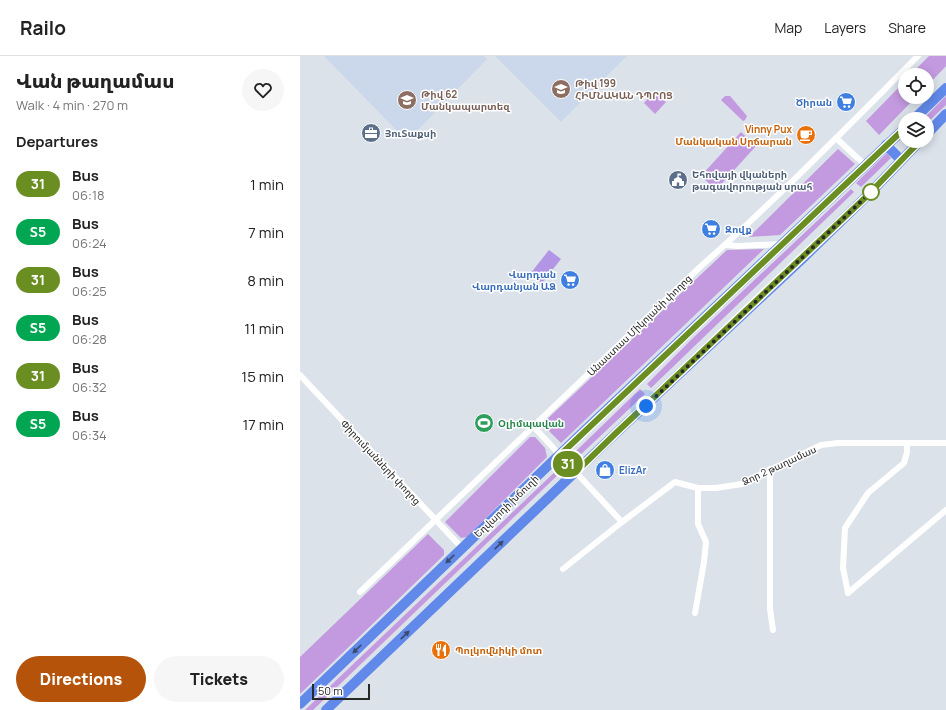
<!DOCTYPE html>
<html lang="en">
<head>
<meta charset="utf-8">
<style>
	body { margin:0; font-family:Manrope,"Noto Sans Armenian",sans-serif; background:#f6f6f6; color:#222; height:100vh; display:flex; flex-direction:column; font-size:15px; white-space:nowrap }
	* { box-sizing:border-box; margin:0 }
	p { font-size:13px; color:#767676 }
	.icon { flex:none; width:22px; height:22px; fill:none; stroke:currentColor; stroke-width:2; stroke-linecap:round; stroke-linejoin:round }
	.map { position:relative; flex:1; overflow:hidden }
	.sheet { display:flex; flex-direction:column; background:#fff; width:300px }
	.sheet>* { flex:none }
	.badge { padding:0 8px; border-radius:13px; font-size:14px; line-height:26px }
	.fabs { position:absolute; left:598px; top:12px; display:grid; gap:8px }
	.fabs a { display:grid; place-items:center; width:36px; height:36px; border-radius:50%; background:#fff; box-shadow:0 2px 10px #0003; font-size:20px }
	.scale { position:absolute; left:12px; bottom:10px; width:58px; box-sizing:border-box; padding-left:4px; border:2px solid #282828; border-top:0; font-size:11px; line-height:14px; white-space:nowrap; color:#282828; -webkit-text-stroke:3px #fff; paint-order:stroke }
	.you { position:absolute; width:20px; height:20px; margin:-10px; border:3px solid #fff; border-radius:50%; background:#1a73e8; box-shadow:0 0 0 6px #1a73e833 }
	.map>.badge { position:absolute; translate:-50% -50%; box-shadow:0 0 0 2px #fff }
	h2 { padding:0 16px; font-size:15px; line-height:36px }
	.round { display:grid; place-items:center; flex:none; width:42px; height:42px; border-radius:21px; background:#f6f6f6 }
	.headline { display:flex; align-items:center; justify-content:space-between; height:68px; padding:0 16px }
	h1 { font-size:19px; font-weight:800; line-height:30px }
	.action { display:flex; gap:8px; margin-top:auto; padding:8px 16px }
	.action a { flex:1; height:46px; border-radius:24px; background:#b45309; color:#fff; font-size:16px; font-weight:800; line-height:46px; text-align:center }
	.action a+a { background:#f6f6f6; color:#222 }
	ul { padding:0; list-style:none }
	li { display:flex; align-items:center; gap:12px; height:48px; padding:0 16px }
	li div { flex:1 }
	li b { display:block; font-size:15px }
	li em { font-style:normal }
	li .badge { min-width:44px; font-weight:700; text-align:center }
	header { display:flex; align-items:center; gap:24px; box-sizing:border-box; height:56px; padding:0 20px; background:#fff; border-bottom:1px solid #e0e0e0 }
	header strong { font-size:19px }
	nav { display:flex; gap:22px; margin-inline-start:auto; font-size:14px }
	main { display:flex; flex:1; min-height:0 }
	.map>svg:first-child { display:block }
</style>
</head>
<body>
<header>
<strong>Railo</strong>
<nav><a>Map</a><a>Layers</a><a>Share</a></nav>
</header>
<main>
<section class="sheet">
<div class="headline"><div><h1>Վան թաղամաս</h1><p>Walk · 4 min · 270 m</p></div><a class="round"><svg class="icon" aria-label="heart" viewBox="0 0 24 24"><path d="M12 20l-8-8c-3-5 5-10 8-4 3-6 11-1 8 4z"/></svg></a></div>
<h2>Departures</h2>
<ul>
<li><span class="badge" style="background:#6b8e23;color:#fff">31</span><div><b>Bus</b><p>06:18</p></div><em>1 min</em></li>
<li><span class="badge" style="background:#00a651;color:#fff">Տ5</span><div><b>Bus</b><p>06:24</p></div><em>7 min</em></li>
<li><span class="badge" style="background:#6b8e23;color:#fff">31</span><div><b>Bus</b><p>06:25</p></div><em>8 min</em></li>
<li><span class="badge" style="background:#00a651;color:#fff">Տ5</span><div><b>Bus</b><p>06:28</p></div><em>11 min</em></li>
<li><span class="badge" style="background:#6b8e23;color:#fff">31</span><div><b>Bus</b><p>06:32</p></div><em>15 min</em></li>
<li><span class="badge" style="background:#00a651;color:#fff">Տ5</span><div><b>Bus</b><p>06:34</p></div><em>17 min</em></li>
</ul>
<div class="action"><a>Directions</a><a>Tickets</a></div>
</section>
<div class="map">
<svg width="646" height="654" viewBox="0 0 646 654">
	<rect width="100%" height="100%" fill="#dbe2ea"/>
	<!-- education -->
	<g fill="#cbd7eb">
		<path d="M24,0H184L187,3L107,85Z"/>
		<path d="M195,0H327L261,66Z"/>
	</g>
	<!-- green -->
	<g fill="#c399df">
		<path d="M629,0H646V10L627,30V19H610Z"/>
		<path d="M605,25V41H616L579,79L566,65Z"/>
		<path d="M355,35L366,46L355,58L344,47Z"/>
		<path d="M425,40H430L447,60L445,64L443,65L421,44Z"/>
		<path d="M646,40V49L627,67V63H623Z"/>
		<path d="M441,76L456,90L416,134L401,120Z"/>
		<path d="M538,93L555,108L480,179L449,181Z"/>
		<path d="M587,97L591,102L561,131L556,127Z"/>
		<path d="M551,133L554,136L351,332L347,328L394,281Z"/>
		<path d="M464,193L261,387L242,368L427,194Z"/>
		<path d="M340,333L345,338L277,402L273,398Z"/>
		<path d="M230,381H235L245,392L247,401L167,481L161,482L145,466Z"/>
		<path d="M260,411L263,414L13,654H5Z"/>
		<path d="M128,478L144,494V499L0,638V601Z"/>
	</g>
	<!-- pitch -->
	<path fill="#b295e5" d="M249,194L261,203L242,227L230,218Z"/>
	<g fill="none" stroke-linecap="round" stroke-linejoin="round">
		<!-- street -->
		<g stroke="#fff" stroke-width="6">
			<path d="M536,82L565,109"/>
			<path d="M426,189L438,190L482,188"/>
			<path d="M0,319L162,492"/>
			<path d="M233,370L322,466L375,426L398,432H416L442,428L521,389L538,387H646"/>
			<path d="M470,413V553L473,574"/>
			<path d="M263,513L322,466"/>
			<path d="M60,536L400,211C476,144 547,71 618,0"/>
			<path d="M548,537L543,512L545,472L568,437L604,407L607,396V387"/>
			<path d="M548,537L646,454"/>
			<path d="M395,557L404,506L406,486L398,468V432"/>
		</g>
		<!-- primary -->
		<g stroke="#6189e9" stroke-width="10">
			<path d="M614,63L646,32"/>
			<path d="M627,78L646,58"/>
			<path d="M586,89L601,104"/>
			<path d="M0,648L282,377L605,72"/>
			<path d="M26,654L315,378L503,202L571,136L620,85"/>
		</g>
	</g>
	<!-- one-way arrows -->
	<defs><path id="oneway-solid" d="M-6-.8H1V-3.2L6.5 0L1 3.2V.8H-6Z"/></defs>
	<g fill="#3c4a6c">
		<use href="#oneway-solid" transform="translate(199 489) rotate(-44)"/>
		<use href="#oneway-solid" transform="translate(150 503) rotate(136)"/>
		<use href="#oneway-solid" transform="translate(105 579) rotate(-44)"/>
		<use href="#oneway-solid" transform="translate(57 593) rotate(136)"/>
	</g>
	<g fill="none" stroke-linecap="round" stroke-linejoin="round">
		<!-- line casing -->
		<g stroke="#fff" stroke-width="9">
			<path id="line" d="M605,72L260,399L276,416L315,378L567,140L620,85"/>
		</g>
		<!-- line -->
		<use href="#line" stroke="#6b8e23" stroke-width="6"/>
		<!-- walk -->
		<path stroke="#282828" stroke-width="4" stroke-dasharray="0 7.2" d="M346,350L571,136"/>
	</g>
	<!-- icons -->
	<defs>
		<g id="school-disc" transform="scale(1)"><circle r="9.5" fill="#8d6e63" stroke="#fff"/><path d="M0-5L7-2L0 1L-7-2ZM-4 1L0 2.5L4 1V4Q0 6-4 4Z" fill="#fff"/></g>
		<g id="supermarket-disc" transform="scale(1)"><circle r="9.5" fill="#3f7fe0" stroke="#fff"/><path d="M-6-5.5h2.5l.6 2H6L4.5 2H-2.5L-4.4-4H-6ZM-1.5 3.2a1.3 1.3 0 1 0 .1 0ZM3 3.2a1.3 1.3 0 1 0 .1 0Z" fill="#fff"/></g>
		<g id="office-disc" transform="scale(1)"><circle r="9.5" fill="#5c6f8a" stroke="#fff"/><path d="M-6-3h4V-5.5h4V-3h4V5H-6ZM-1-4.5V-3h2v-1.5ZM-6 0V1H6V0Z" fill="#fff"/></g>
		<g id="cafe-disc" transform="scale(1)"><circle r="9.5" fill="#e8710a" stroke="#fff"/><path d="M-5.5-4.5H6V0H3Q3 3.5 0 3.5H-2.5Q-5.5 3.5-5.5 0ZM3-3.2v2h1.7v-2ZM-6 4.5H4V6H-6Z" fill="#fff"/></g>
		<g id="civic-disc" transform="scale(1)"><circle r="9.5" fill="#5c6f8a" stroke="#fff"/><path d="M-.6-6.5H3V-4.5H.6V-3L4-1V1h2V6H-6V1h2V-1L-.6-3ZM-1.2 2.5V6h2.4V2.5Z" fill="#fff"/></g>
		<g id="stadium-disc" transform="scale(1)"><circle r="9.5" fill="#2e9e5b" stroke="#fff"/><path d="M0-5a6.5 5 0 1 0 0 10a6.5 5 0 1 0 0-10ZM-3.5-1.8h7v3.6h-7Z" fill="#fff"/></g>
		<g id="shop-disc" transform="scale(1)"><circle r="9.5" fill="#3f7fe0" stroke="#fff"/><path d="M-5-2.5h2.3a2.7 3.5 0 0 1 5.4 0H5L5.5 6h-11ZM-1.5-2.5h3a1.5 2.3 0 0 0-3 0Z" fill="#fff"/></g>
		<g id="restaurant-disc" transform="scale(1)"><circle r="9.5" fill="#e8710a" stroke="#fff"/><path d="M-5-6h1v4h1v-4h1v4h1v-4h1v5L-1.5 .5V6h-2V.5L-5-1ZM5-6V6H3V1.5H1.5Q1.5-4 5-6Z" fill="#fff"/></g>
	</defs>
	<g fill-rule="evenodd">
		<use href="#school-disc" x="261" y="33"/>
		<use href="#school-disc" x="107" y="44"/>
		<use href="#supermarket-disc" x="546" y="46"/>
		<use href="#office-disc" x="71" y="77"/>
		<use href="#cafe-disc" x="506" y="79"/>
		<use href="#civic-disc" x="378" y="124"/>
		<use href="#supermarket-disc" x="411" y="173"/>
		<use href="#supermarket-disc" x="270" y="224"/>
		<use href="#stadium-disc" x="184" y="367"/>
		<use href="#shop-disc" x="305" y="414"/>
		<use href="#restaurant-disc" x="141" y="594"/>
	</g>
	<!-- markers -->
	<circle fill="#fff" stroke="#6b8e23" stroke-width="2" cx="571" cy="136" r="8"/>
	<g text-anchor="middle" dominant-baseline="central" stroke-width="3" stroke-linejoin="round" paint-order="stroke">
		<!-- education labels -->
		<g font-size="10" font-weight="bold" fill="#785e54" stroke="#fff" text-anchor="start">
			<text x="275" y="27">Թիվ 199<tspan x="275" dy="12">ՀԻՄՆԱԿԱՆ ԴՊՐՈՑ</tspan></text>
			<text x="121" y="38">Թիվ 62<tspan x="121" dy="12">Մանկապարտեզ</tspan></text>
		</g>
		<!-- shop labels -->
		<g font-size="10" font-weight="bold" fill="#366cbe" stroke="#fff" text-anchor="end">
			<text x="532" y="46">Ծիրան</text>
			<text x="425" y="173" text-anchor="start">Զովք</text>
			<text x="256" y="218">Վարդան<tspan x="256" dy="12">Վարդանյան ԱՁ</tspan></text>
			<text x="319" y="414" text-anchor="start">ElizAr</text>
		</g>
		<!-- food labels -->
		<g font-size="10" font-weight="bold" fill="#c56008" stroke="#fff" text-anchor="end">
			<text x="492" y="73">Vinny Pux<tspan x="492" dy="12">Մանկական Սրճարան</tspan></text>
			<text x="155" y="594" text-anchor="start">Պոլկովնիկի մոտ</text>
		</g>
		<!-- service labels -->
		<g font-size="10" font-weight="bold" fill="#4e5e75" stroke="#fff" text-anchor="start">
			<text x="85" y="77">ՅուՏաքսի</text>
			<text x="392" y="118">Եհովայի վկաների<tspan x="392" dy="12">թագավորության սրահ</tspan></text>
		</g>
		<!-- street labels -->
		<g font-size="10" fill="#282828" stroke="#fff">
			<text transform="translate(339 269) rotate(-44)">Անաստաս Միկոյանի փողոց</text>
			<text transform="translate(81 406) rotate(47)">Փիրումյանների փողոց</text>
			<text transform="translate(479 409) rotate(-25)">Ձոր 2 թաղամաս</text>
			<text transform="translate(206 450) rotate(-44)">Եղվարդի խճուղի</text>
		</g>
		<!-- leisure labels -->
		<g font-size="10" font-weight="bold" fill="#27864d" stroke="#fff" text-anchor="start">
			<text x="198" y="367">Օլիմպավան</text>
		</g>
	</g>
</svg>
<div class="fabs">
<a><svg class="icon" aria-label="locate" viewBox="0 0 24 24"><circle cx="12" cy="12" r="6"/><path d="M12 2v4M12 18v4M2 12h4M18 12h4"/></svg></a>
<a><svg class="icon" aria-label="layers" viewBox="0 0 24 24"><path d="M12 4l9 5-9 5-9-5zM3 14l9 5 9-5"/></svg></a>
</div>
<div class="scale">50 m</div>
<div class="you" style="left:346px;top:350px"></div>
<b class="badge" style="left:268px;top:408px;background:#6b8e23;color:#fff">31</b>
</div>
</main>
</body>
</html>
